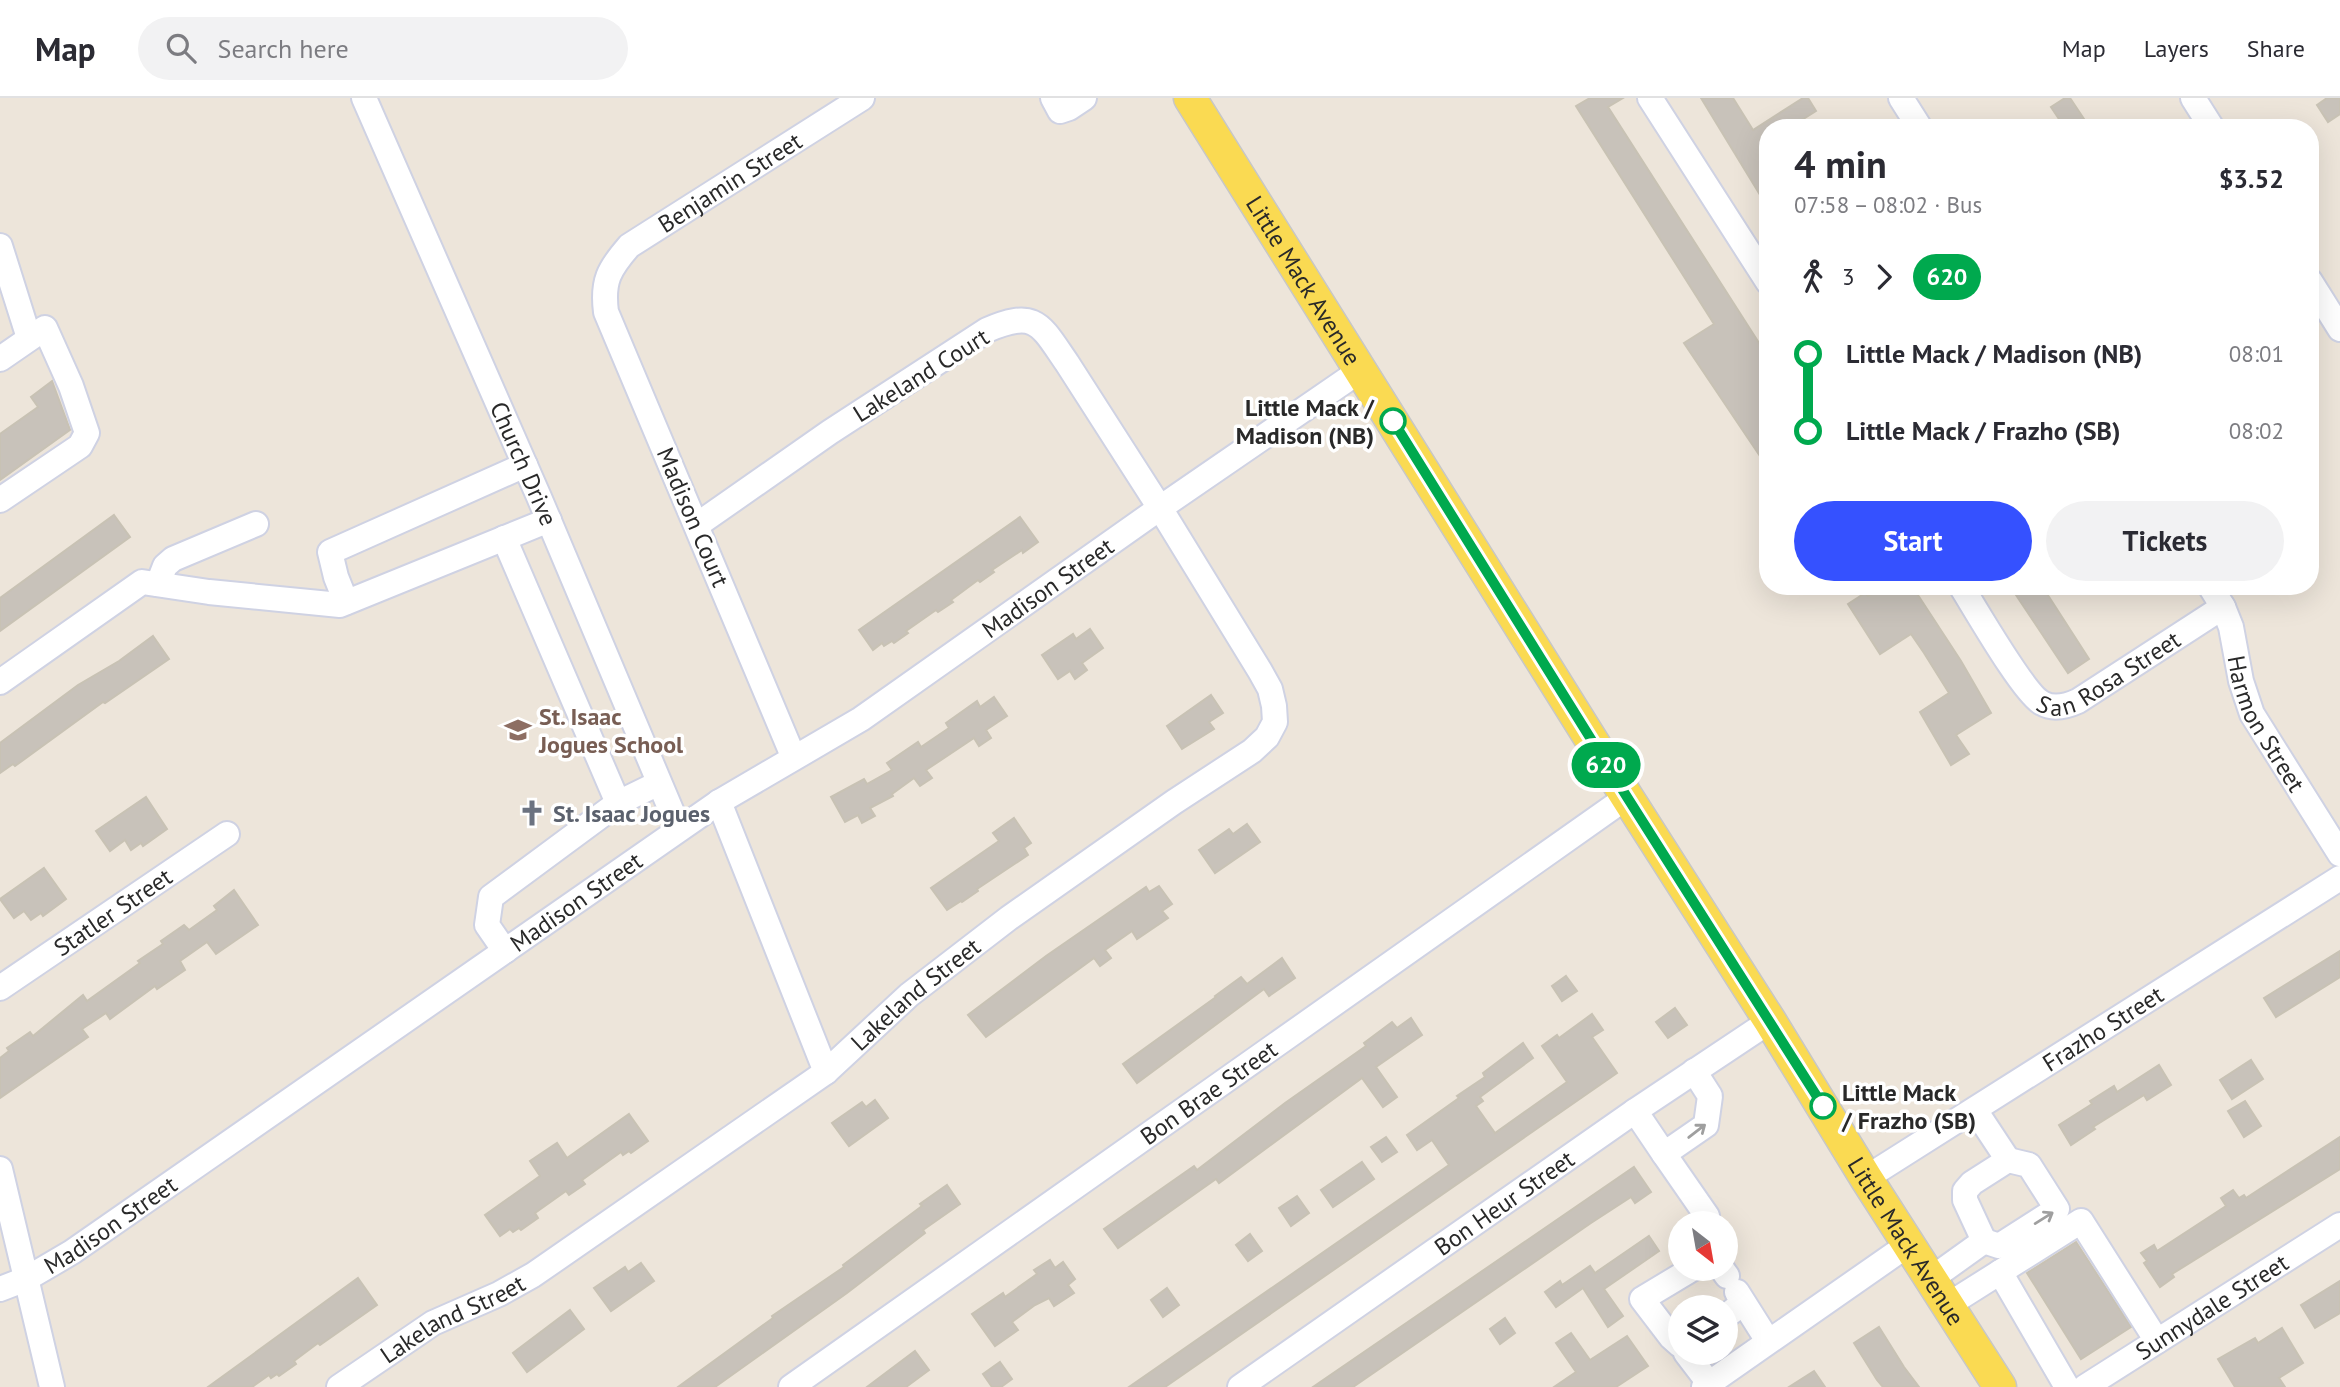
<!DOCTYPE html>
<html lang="en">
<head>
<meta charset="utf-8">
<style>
	body { margin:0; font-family:"PT Sans",sans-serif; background:#f2f2f3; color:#2b2b33; height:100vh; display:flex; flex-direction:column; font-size:26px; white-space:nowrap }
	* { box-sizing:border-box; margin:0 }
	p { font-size:23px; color:#7c7c81 }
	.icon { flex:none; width:38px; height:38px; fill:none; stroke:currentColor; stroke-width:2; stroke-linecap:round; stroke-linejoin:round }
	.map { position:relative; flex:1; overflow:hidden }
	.panel { position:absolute; left:1759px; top:21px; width:560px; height:476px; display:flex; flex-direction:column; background:#fff; border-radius:28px; box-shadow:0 7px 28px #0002 }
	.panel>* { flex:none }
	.badge { padding:0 14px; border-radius:23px; font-size:24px; line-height:46px }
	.needle { width:46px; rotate:149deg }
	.tools { position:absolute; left:1668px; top:1113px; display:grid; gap:14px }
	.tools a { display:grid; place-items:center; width:70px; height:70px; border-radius:50%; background:#fff; box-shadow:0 7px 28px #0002; font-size:35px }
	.map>.badge { position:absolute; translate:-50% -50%; box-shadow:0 0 0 4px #fff }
	.legs { display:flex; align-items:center; gap:10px; height:77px; padding:0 35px; font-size:23px }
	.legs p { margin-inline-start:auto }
	.summary { display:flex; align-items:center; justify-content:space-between; height:119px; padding:0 35px }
	h1 { font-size:38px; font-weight:800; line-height:52px }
	.action { display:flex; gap:14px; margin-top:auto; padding:14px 35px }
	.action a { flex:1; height:80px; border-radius:42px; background:#3551ff; color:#fff; font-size:28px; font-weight:800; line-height:80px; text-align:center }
	.action a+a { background:#f2f2f3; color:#2b2b33 }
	ul { padding:0 35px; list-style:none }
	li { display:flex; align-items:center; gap:24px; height:77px; font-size:26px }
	li i { display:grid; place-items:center; width:10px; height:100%; margin:0 9px; background:currentColor }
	li i::after { content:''; width:18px; height:18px; margin:-9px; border:5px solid; border-radius:50%; background:#fff }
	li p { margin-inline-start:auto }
	li:first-child i { background:linear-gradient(#0000 50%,currentColor 0) }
	li:last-child i { background:linear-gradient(currentColor 50%,#0000 0) }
	header { display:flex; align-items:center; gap:42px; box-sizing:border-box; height:98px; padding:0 35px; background:#fff; border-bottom:2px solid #e1e1e2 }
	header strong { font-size:33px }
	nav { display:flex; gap:38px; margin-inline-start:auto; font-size:24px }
	.search { width:490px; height:63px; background:#f2f2f3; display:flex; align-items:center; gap:18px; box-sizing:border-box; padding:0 24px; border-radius:38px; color:#7c7c81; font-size:26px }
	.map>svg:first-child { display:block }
</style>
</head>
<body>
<header>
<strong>Map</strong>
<div class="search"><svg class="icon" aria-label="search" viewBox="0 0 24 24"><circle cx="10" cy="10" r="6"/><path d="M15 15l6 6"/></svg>Search here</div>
<nav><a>Map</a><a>Layers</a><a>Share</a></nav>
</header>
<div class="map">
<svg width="2340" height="1289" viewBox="0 0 2340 1289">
	<rect width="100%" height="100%" fill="#ede5da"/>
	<!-- building -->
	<g fill="#c8c2ba" stroke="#c8c2b4" stroke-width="2">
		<path d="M1590,0H1623L1608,9L1768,259V370L1684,245L1714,226L1576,8Z"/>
		<path d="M1701,0H1733L1753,32L1803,0H1808L1816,13L1789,30H1768V110Z"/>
		<path d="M2065,0H2070L2090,30H2065L2051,9Z"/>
		<path d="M2327,0H2340V16L2328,24L2317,7Z"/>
		<path d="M52,283L70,332L0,382V336L38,309L31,299Z"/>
		<path d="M114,417L130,439L0,533V500Z"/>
		<path d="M1020,419L1038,444L1023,455L1022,452L992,472L994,474L980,484L978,482L951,502L953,504L938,514L936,512L906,533L908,535L894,545L892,543L884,548L882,545L873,552L859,532Z"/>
		<path d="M1884,488H1912L1961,563L1991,615L1956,637L1969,656L1951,667L1920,614L1949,595L1924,555L1911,536L1880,556L1848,506L1865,495L1868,498Z"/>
		<path d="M2010,488H2042L2089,561L2068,575Z"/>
		<path d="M1090,531L1103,550L1082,565L1087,572L1075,581L1070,573L1058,581L1042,557L1073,536L1076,541Z"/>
		<path d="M153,538L169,561L105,605L103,604L15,668L13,666L0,675V645L78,587L119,563Z"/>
		<path d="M1211,597L1223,615L1209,624L1214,631L1182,651L1167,628Z"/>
		<path d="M994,599L1007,618L986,632L991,640L979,648L974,640L926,672L932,680L920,688L914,680L892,696L893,698L870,710L875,718L862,725L858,717L845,724L831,699L864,681L867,686L892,672L887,665L918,644L921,649L949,630L946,625L977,603L980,609Z"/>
		<path d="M146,699L167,731L143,748L141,745L131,752L125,742L110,753L96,733Z"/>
		<path d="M1014,720L1031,745L1024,750L1028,757L977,791L978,793L962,804L961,803L947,812L931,790L999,743L993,735Z"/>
		<path d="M1247,726L1260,744L1215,775L1199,752L1229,731L1233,736Z"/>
		<path d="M44,770L66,801L43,818L41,815L31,822L24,813L14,820L0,801Z"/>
		<path d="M1159,788L1172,806L1162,813L1168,820L1137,841L1132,833L1105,852L1111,860L1100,868L1094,860L986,939L968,917L1046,858L1146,789L1149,794Z"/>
		<path d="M234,792L258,827L216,856L207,844L180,863L185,872L157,891L155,888L110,921L106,915L82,931L88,939L0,1000V960L9,953L7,950L30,934L33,938L83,897L87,903L140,865L138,863L163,846L161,843L184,827L189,832L217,812L214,808Z"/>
		<path d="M2340,853V879L2276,919L2264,900Z"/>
		<path d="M1282,860L1295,880L1269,898L1264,891L1137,985L1123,966L1216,899L1215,898L1241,879L1247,886Z"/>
		<path d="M1566,878L1577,893L1562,903L1552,888Z"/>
		<path d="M1675,910L1687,927L1668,940L1656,924Z"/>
		<path d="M1592,916L1603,932L1592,939L1617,975L1165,1289H1129L1449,1067L1432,1042L1417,1052L1407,1037L1459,1000L1457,998L1485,979L1483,975L1523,945L1533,960L1480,999L1483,1003L1476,1008L1495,1035L1567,984L1542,948L1557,937L1559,940Z"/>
		<path d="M1411,920L1422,937L1376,969L1397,999L1383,1009L1362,980L1219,1085L1216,1081L1118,1150L1104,1131L1194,1068L1197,1072L1285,1005L1366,948L1364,945L1392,924L1397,930Z"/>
		<path d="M2251,962L2263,981L2232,1001L2220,982Z"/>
		<path d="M2159,967L2171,987L2147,1002L2144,997L2093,1029L2095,1031L2071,1047L2059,1027L2092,1006L2090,1003L2114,988L2117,994Z"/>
		<path d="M875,1002L888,1020L849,1048L832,1025L862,1004L866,1009Z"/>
		<path d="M2245,1003L2261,1028L2244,1039L2228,1013Z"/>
		<path d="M629,1016L648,1043L631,1055L629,1053L623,1057L621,1054L582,1082L585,1086L569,1097L566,1093L535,1115L538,1120L521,1132L519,1130L513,1134L510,1131L500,1138L485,1117L540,1078L530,1063L557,1045L567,1060Z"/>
		<path d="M1386,1039L1397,1054L1382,1064L1371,1049Z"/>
		<path d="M2340,1039V1071L2172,1176L2174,1179L2160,1189L2144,1165L2147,1163L2141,1155L2154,1147L2157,1153L2226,1108L2221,1100L2233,1092L2239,1100L2244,1097L2246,1100Z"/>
		<path d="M1362,1064L1374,1081L1333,1109L1321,1092Z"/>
		<path d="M1634,1069L1651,1094L1635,1105L1631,1099L1591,1125L1353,1289H1313Z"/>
		<path d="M947,1087L960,1106L923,1132L925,1135L847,1195L715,1289H678L773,1220L772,1218L844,1169L843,1167L922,1108L920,1106Z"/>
		<path d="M1297,1098L1309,1115L1291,1128L1279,1110Z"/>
		<path d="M1250,1136L1262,1153L1248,1163L1236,1147Z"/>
		<path d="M1649,1138L1659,1153L1604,1191L1623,1218L1608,1229L1583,1190L1556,1209L1545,1194L1560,1183L1562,1187L1590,1168L1595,1175Z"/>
		<path d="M2076,1144L2131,1229L2081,1261L2027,1175Z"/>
		<path d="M1050,1162L1055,1170L1063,1164L1075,1181L1068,1187L1074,1195L1054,1208L1049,1200L1035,1207L1012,1224L1018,1232L995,1248L972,1216L1003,1195L1005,1199L1037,1176L1034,1172Z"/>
		<path d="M641,1165L654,1183L611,1213L594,1190L625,1169L628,1174Z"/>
		<path d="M358,1180L377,1207L320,1247L318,1245L294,1263L296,1266L279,1278L277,1276L271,1280L269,1277L252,1289H208Z"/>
		<path d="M2340,1183V1215L2315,1230L2301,1207Z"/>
		<path d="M1167,1190L1179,1207L1163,1219L1151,1202Z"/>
		<path d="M570,1212L584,1231L527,1274L513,1255Z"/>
		<path d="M1505,1220L1515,1235L1500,1246L1490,1231Z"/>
		<path d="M1879,1229L1904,1269L1919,1289H1883L1877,1282L1854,1245Z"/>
		<path d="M2282,1230L2303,1265L2279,1280L2285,1289H2235L2218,1261L2255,1240L2258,1245Z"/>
		<path d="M1571,1235L1590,1262L1627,1238L1648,1268L1616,1289H1554L1576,1274L1556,1245Z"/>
		<path d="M915,1253L929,1272L906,1289H867Z"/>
		<path d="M1000,1264L1012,1281L1001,1289H992L983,1276Z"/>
		<path d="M1814,1273L1825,1289H1789Z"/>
	</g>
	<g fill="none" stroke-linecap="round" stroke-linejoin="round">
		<!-- minor casing -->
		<g stroke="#cfd2e3" stroke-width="28">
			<g id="minor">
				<path id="s1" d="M364,0L539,399L679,731"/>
				<path d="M1053,0L1060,13L1069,10L1084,0"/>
				<path d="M1650,0L1768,184"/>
				<path d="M1901,0L1920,30"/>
				<path d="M2193,0L2212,30"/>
				<path d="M0,148L29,240"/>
				<path d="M2310,183L2340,231"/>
				<path d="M0,261L45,230L71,288L87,335L80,348L0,402"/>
				<path d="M504,440L618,705L491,799L487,827L505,853"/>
				<path d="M158,486L165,468L173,461L256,426"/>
				<path id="s2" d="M1961,488C1975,510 2024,596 2042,605C2054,612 2067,608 2078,603L2223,509"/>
				<path id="s3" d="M2210,488L2223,509L2231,529L2241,583L2252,616L2340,756"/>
				<path d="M346,504L336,479L330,454L525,367"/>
				<path d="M0,584L142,484L209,494L340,507L549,422"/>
				<path id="s4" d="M793,658L606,214C602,183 609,171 629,148L862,0"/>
				<path d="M719,704L826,974"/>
				<path d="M618,705L659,685"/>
				<path id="s5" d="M0,890L227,736"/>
				<path d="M1635,1013L1664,1056L1706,1027L1710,998L1694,973"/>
				<path d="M1664,1056L1707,1118"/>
				<path d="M0,1071L52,1289"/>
				<path id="s6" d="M1866,1080L2340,780"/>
				<path d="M1984,1143L1999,1148L2057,1111L2029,1067L2008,1062"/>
				<path d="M1722,1171L1727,1178"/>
				<path d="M2000,1174L2067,1289"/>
				<path d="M1931,1181L1984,1143L1965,1102V1093L1972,1085L2008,1062L1975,1012"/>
				<path id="s7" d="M0,1191L26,1181L72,1154L719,704L861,621L1160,410L1361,272"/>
				<path d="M1737,1194L1768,1243"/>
				<path d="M1948,1207L2081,1123L2157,1243"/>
				<path d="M1726,1218L1743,1205"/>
				<path d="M1680,1247L1671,1239L1642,1201L1692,1171"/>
				<path d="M1686,1255L1709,1285"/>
				<path id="s8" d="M339,1289L433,1225L499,1196L533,1177L826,974L909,897L1009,820L1174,704L1252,653L1267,639L1275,624L1274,608L1270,591L1260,573L1160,410L1067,265C1040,226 1036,211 987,232L830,334L697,427"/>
				<path id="s9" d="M791,1289L1627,699"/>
				<path id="s10" d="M1240,1289L1635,1013L1770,923"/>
				<path d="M1704,1289L1909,1146"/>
				<path id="s11" d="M2085,1289L2340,1127"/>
			</g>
		</g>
		<!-- major casing -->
		<g stroke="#c7c7c7" stroke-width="35">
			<g id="major">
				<path id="s12" d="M1190,0L1627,699L1770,923L1866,1080L2000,1289"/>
			</g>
		</g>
		<!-- minor -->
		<use href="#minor" stroke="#fff" stroke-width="24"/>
		<!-- major -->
		<use href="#major" stroke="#fada52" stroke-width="32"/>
	</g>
	<!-- one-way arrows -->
	<defs><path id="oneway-shaft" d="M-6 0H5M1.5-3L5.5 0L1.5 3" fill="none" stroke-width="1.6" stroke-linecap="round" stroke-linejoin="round" transform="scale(1.75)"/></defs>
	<g stroke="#9f9f9f">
		<use href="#oneway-shaft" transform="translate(1697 1033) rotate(-38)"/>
		<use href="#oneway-shaft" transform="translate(2044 1120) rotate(-32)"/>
	</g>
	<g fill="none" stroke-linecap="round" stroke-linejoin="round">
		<!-- line-1 casing -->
		<g stroke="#fff" stroke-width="16">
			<path id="line-1" d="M1393,323L1627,699L1823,1008"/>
		</g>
		<!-- line-1 -->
		<use href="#line-1" stroke="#00a94e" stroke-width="10"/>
	</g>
	<!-- icons -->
	<defs>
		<g id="school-bare" transform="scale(2.1)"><path d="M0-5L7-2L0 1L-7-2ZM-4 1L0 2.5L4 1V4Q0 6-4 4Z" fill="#8d6e63" stroke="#fff" stroke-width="2.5" paint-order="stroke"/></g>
		<g id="church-bare" transform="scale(2.1)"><path d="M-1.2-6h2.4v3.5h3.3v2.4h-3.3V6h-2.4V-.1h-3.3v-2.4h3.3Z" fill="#6b7280" stroke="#fff" stroke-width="2.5" paint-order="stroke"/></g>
	</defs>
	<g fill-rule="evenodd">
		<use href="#school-bare" x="518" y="632"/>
		<use href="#church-bare" x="532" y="715"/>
	</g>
	<!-- markers -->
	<g fill="#fff" stroke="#00a94e" stroke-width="3.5">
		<circle cx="1393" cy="323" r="12"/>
		<circle cx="1823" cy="1008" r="12"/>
	</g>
	<g text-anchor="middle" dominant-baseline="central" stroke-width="7" stroke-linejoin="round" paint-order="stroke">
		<!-- street labels -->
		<g font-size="24" fill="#292929" stroke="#fff">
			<text stroke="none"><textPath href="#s4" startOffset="674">Benjamin Street</textPath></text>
			<text stroke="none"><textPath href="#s12" startOffset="215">Little Mack Avenue</textPath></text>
			<text transform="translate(921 277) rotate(-32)">Lakeland Court</text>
			<text stroke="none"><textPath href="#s1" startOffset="399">Church Drive</textPath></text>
			<text transform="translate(693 419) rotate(67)">Madison Court</text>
			<text stroke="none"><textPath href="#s7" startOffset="1262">Madison Street</textPath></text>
			<text stroke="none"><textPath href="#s2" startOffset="219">San Rosa Street</textPath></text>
			<text stroke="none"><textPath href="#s3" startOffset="150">Harmon Street</textPath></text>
			<text stroke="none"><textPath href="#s7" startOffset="695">Madison Street</textPath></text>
			<text stroke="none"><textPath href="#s5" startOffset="136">Statler Street</textPath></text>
			<text stroke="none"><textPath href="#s8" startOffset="700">Lakeland Street</textPath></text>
			<text stroke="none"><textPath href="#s6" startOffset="280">Frazho Street</textPath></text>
			<text stroke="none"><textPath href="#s9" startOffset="511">Bon Brae Street</textPath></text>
			<text stroke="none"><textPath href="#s10" startOffset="322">Bon Heur Street</textPath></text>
			<text stroke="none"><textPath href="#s7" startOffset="128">Madison Street</textPath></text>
			<text stroke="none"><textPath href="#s12" startOffset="1349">Little Mack Avenue</textPath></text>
			<text stroke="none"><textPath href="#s11" startOffset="150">Sunnydale Street</textPath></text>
			<text stroke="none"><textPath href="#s8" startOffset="133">Lakeland Street</textPath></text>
		</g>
		<!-- stop labels -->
		<g font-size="24" font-weight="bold" fill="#292929" stroke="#fff" text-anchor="end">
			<text x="1374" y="309">Little Mack /<tspan x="1374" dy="28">Madison (NB)</tspan></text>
			<text x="1842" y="994" text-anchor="start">Little Mack<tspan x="1842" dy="28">/ Frazho (SB)</tspan></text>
		</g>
		<!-- education labels -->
		<g font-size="24" font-weight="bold" fill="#785e54" stroke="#fff" text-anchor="start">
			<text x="539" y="618">St. Isaac<tspan x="539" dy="28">Jogues School</tspan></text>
		</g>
		<!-- worship labels -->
		<g font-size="24" font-weight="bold" fill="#5b616d" stroke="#fff" text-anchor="start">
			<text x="553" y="715">St. Isaac Jogues</text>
		</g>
	</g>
</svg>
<div class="tools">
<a><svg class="needle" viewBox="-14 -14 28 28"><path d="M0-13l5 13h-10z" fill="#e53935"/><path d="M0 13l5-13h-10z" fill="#7c7c81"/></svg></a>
<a><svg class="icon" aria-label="layers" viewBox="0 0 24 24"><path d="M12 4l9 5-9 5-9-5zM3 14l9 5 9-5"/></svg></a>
</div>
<b class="badge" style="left:1606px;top:667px;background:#00a94e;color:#fff">620</b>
<section class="panel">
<div class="summary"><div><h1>4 min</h1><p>07:58 – 08:02 · Bus</p></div><b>$3.52</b></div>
<div class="legs"><svg class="icon" aria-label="walk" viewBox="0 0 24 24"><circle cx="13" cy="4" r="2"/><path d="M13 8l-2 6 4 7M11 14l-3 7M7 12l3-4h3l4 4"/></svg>3<svg class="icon" aria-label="forward" viewBox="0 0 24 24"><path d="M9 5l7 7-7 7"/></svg><b class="badge" style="background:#00a94e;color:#fff">620</b></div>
<ul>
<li><i style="color:#00a94e"></i><b>Little Mack / Madison (NB)</b><p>08:01</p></li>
<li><i style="color:#00a94e"></i><b>Little Mack / Frazho (SB)</b><p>08:02</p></li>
</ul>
<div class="action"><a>Start</a><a>Tickets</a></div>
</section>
</div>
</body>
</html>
